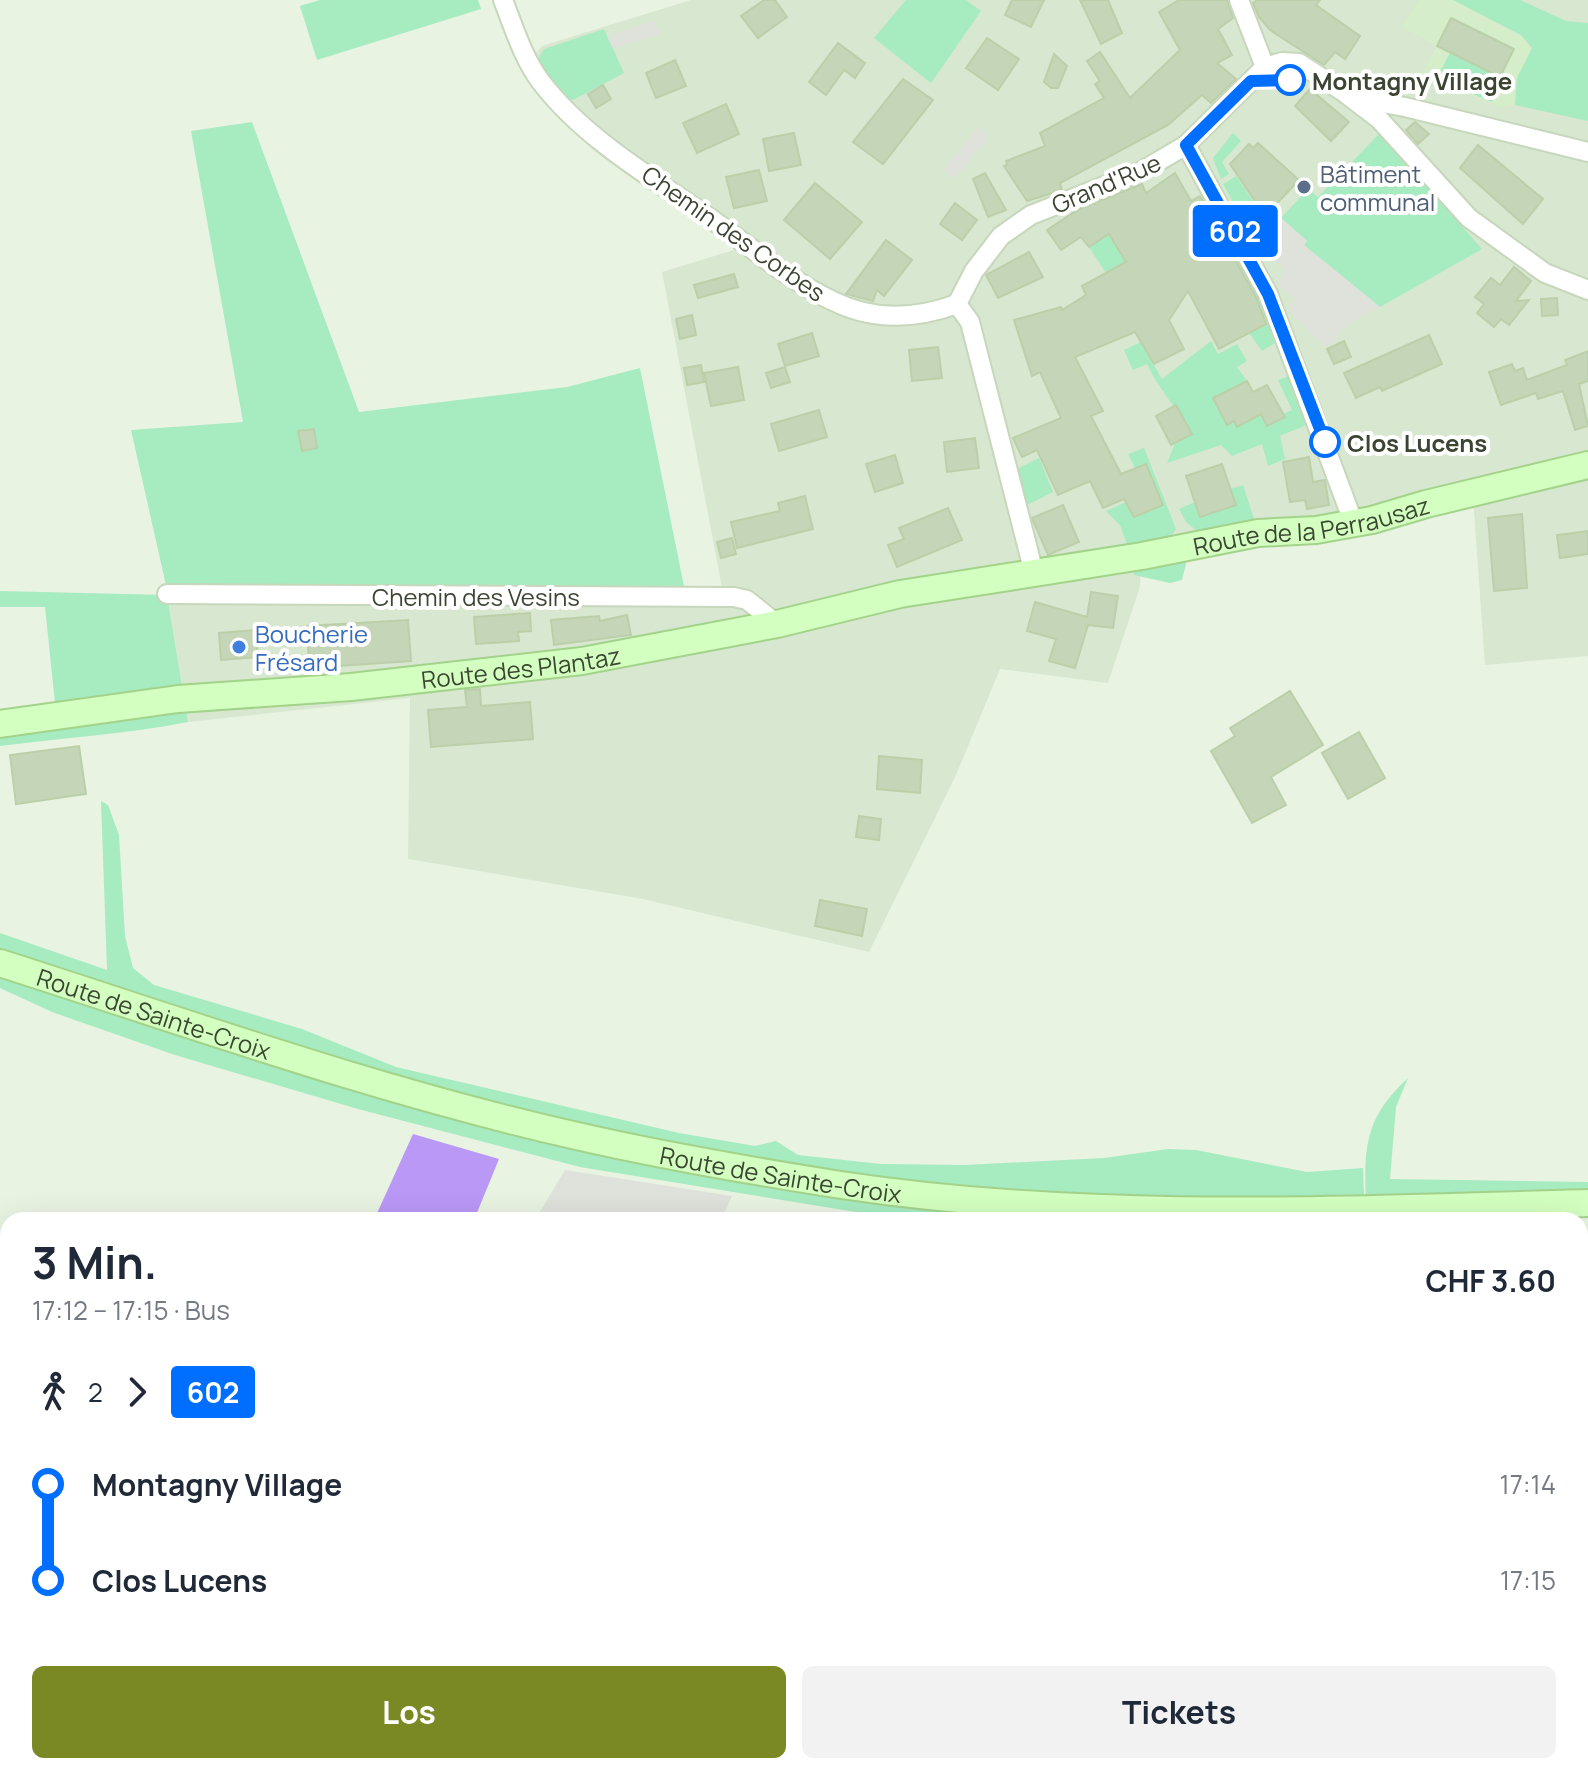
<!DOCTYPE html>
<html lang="de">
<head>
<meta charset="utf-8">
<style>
	body { margin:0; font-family:Manrope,sans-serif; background:#f2f2f3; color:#1f2937; height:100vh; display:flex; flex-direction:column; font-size:30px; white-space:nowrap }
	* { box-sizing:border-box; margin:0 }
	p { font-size:26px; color:#747a83 }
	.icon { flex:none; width:44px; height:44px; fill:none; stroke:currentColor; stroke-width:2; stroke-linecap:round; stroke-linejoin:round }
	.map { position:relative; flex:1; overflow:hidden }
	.details { position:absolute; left:0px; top:1212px; width:1588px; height:562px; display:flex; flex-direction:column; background:#fff; border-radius:24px 24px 0 0; box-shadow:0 8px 32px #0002 }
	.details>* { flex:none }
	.badge { padding:0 16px; border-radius:6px; font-size:28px; line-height:52px }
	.map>.badge { position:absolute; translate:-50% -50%; box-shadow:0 0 0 4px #fff }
	.legs { display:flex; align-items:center; gap:12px; height:88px; padding:0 32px; font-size:26px }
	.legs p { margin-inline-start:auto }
	.headline { display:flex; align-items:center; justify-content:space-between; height:136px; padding:0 32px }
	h1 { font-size:44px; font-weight:700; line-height:60px }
	.button { display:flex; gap:16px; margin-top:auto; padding:16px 32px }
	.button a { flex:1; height:92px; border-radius:12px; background:#7a8924; color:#fff; font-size:32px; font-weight:700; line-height:92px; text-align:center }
	.button a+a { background:#f2f2f3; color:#1f2937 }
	ul { padding:0 32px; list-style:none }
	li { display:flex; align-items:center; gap:28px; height:96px; font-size:30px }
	li i { display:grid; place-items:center; width:12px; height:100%; margin:0 10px; background:currentColor }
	li i::after { content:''; width:20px; height:20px; margin:-10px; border:6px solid; border-radius:50%; background:#fff }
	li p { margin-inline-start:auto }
	li:first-child i { background:linear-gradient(#0000 50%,currentColor 0) }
	li:last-child i { background:linear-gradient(currentColor 50%,#0000 0) }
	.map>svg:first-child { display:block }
</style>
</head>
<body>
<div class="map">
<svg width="1588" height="1773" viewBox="0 0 1588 1773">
	<rect width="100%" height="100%" fill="#e8f3e2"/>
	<!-- residential -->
	<path fill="#d8e7d0" d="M691,0H1588V656L1485,665L1473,497L1141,555L1140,587L1108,683L1000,669L956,775L869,952L643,899L408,859L410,698L188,722L167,595L724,598L662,272L747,246L602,140L528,62L542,46Z"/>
	<!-- education -->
	<path fill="#d6edca" d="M1419,0H1453L1521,36L1532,49L1517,78L1515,105L1501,107L1421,74L1437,46L1402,27Z"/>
	<!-- green -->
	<g fill="#a7ebc1">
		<path d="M320,0H478L481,9L317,60L300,6Z"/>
		<path d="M906,0H966L981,11L931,83L874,38Z"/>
		<path d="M1453,0H1520L1566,21L1588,23V121L1515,105L1517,78L1532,48L1521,35Z"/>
		<path d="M604,29L624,73L571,101L544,72L538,59L544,49Z"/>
		<path d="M1450,53L1500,77L1492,102L1436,79Z"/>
		<path d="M252,122L359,412L567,387L640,368L686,596L168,594L131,430L243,422L191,131Z"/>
		<path d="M1233,133L1241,141L1222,162L1229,174L1221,179L1213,158Z"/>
		<path d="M1380,133L1482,249L1380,307L1304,245L1307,241L1281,218L1308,189L1318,197Z"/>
		<path d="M1236,176L1259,210L1251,216L1238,211L1223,184Z"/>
		<path d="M1118,229L1116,246L1126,261L1132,257L1119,293L1089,247Z"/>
		<path d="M1254,292H1259L1280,340L1262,351L1249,333L1267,323Z"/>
		<path d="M1211,341L1218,354L1237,344L1247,361L1237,367L1247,381L1213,398L1227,425L1234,421L1237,426L1261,414L1267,426L1284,417L1283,414L1292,410L1278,380L1290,376L1311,423L1280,436L1285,459L1268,466L1262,444L1232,456L1221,445L1167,463L1175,443L1191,433C1177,408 1158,388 1147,364L1133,370L1124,350L1141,342L1162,379Z"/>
		<path d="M1144,448L1176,529L1169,540L1128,547L1120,525L1106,511L1126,502L1135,517L1163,505L1146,465L1135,468L1128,454Z"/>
		<path d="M1039,458L1053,492L1025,506L1017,469Z"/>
		<path d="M1243,485L1256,525L1201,534L1186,522L1179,509L1195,502L1236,505L1231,489Z"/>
		<path d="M1181,559L1186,564L1182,580L1170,583L1134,575L1135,567Z"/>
		<path d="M0,591L167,595L188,722C126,734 63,738 0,746V710L55,703L45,607H0Z"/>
		<path d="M101,801L108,805L119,835L125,936L133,968L154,985L302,1029L396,1067L679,1133L755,1146L776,1141L798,1155L881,1164L965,1165L1104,1158L1168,1149L1196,1150L1307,1172L1363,1168L1365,1220H905L580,1167L358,1109L175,1055L52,1012L0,988V933L107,970Z"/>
		<path d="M1408,1078L1396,1107L1390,1179L1588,1182V1198L1366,1205C1364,1147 1364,1119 1408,1078Z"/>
		<path d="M0,1347H8V1766H596L595,1773H0Z"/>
	</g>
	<!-- parking -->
	<g fill="#dfe2db">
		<path d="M654,21L660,34L613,48L607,36Z"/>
		<path d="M978,127L990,135L954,179L943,170Z"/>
		<path d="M1281,218L1307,241L1304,245L1380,307L1347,325L1335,337L1337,340L1325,347L1288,310L1295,299L1277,284L1286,270L1258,248Z"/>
		<path d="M565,1170L732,1196L721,1220H535Z"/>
	</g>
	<!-- water -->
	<path fill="#b998f6" d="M413,1134L499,1159L474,1220H374Z"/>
	<!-- building -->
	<g fill="#c5d5b7" stroke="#bbd0a9" stroke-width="2">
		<path d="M764,0H775L787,17L758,38L741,16Z"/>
		<path d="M1012,0H1044L1031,27L1005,15Z"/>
		<path d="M1080,0H1108L1122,33L1101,44Z"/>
		<path d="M1179,0H1227L1233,18L1218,29L1232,55L1217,63L1236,79L1211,103L1202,95L1168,125L1060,183L1062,190L1027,201L1004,166L1007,165L1006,161L1045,146L1040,133L1104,98L1095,84L1100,81L1087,61L1100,52L1130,98L1180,50L1159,12Z"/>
		<path d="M1257,0H1320L1316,5L1360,36L1345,59L1335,52L1324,65L1270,30L1259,17L1253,3Z"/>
		<path d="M1451,18L1514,49L1500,77L1437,46Z"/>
		<path d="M987,38L1019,59L998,90L966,68Z"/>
		<path d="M838,43L865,63L855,78L844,70L826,95L809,82Z"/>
		<path d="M1054,54L1067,66L1058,88H1051L1044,82Z"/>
		<path d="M675,60L686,86L656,98L646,73Z"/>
		<path d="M903,79L933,100L883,164L853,142Z"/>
		<path d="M603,85L611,99L596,108L588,94Z"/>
		<path d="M1310,89L1349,122L1331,141L1295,106Z"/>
		<path d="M726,104L739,134L697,153L683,123Z"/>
		<path d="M1415,122L1429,134L1418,144L1406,130Z"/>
		<path d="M794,133L801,165L769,171L763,139Z"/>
		<path d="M1258,143L1299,180L1265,216L1230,164L1249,144L1253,148Z"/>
		<path d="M1478,145L1543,199L1523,224L1460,168Z"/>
		<path d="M759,170L767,201L734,208L726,177Z"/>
		<path d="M985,173L1006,210L988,217L973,179Z"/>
		<path d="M1175,173L1191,201L1200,196L1256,297L1266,324L1219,349L1188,291L1169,320L1184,349L1154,364L1135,332L1075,357L1103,411L1091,416L1121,474L1146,464L1163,505L1134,517L1124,499L1103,508L1090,481L1058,495L1037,450L1022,457L1013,438L1061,418L1040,372L1032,376L1014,320L1061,307L1062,310L1086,295L1082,286L1126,262L1109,234L1089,247L1081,237L1061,250L1047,230L1079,209L1142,184L1146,193Z"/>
		<path d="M815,183L862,222L830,259L784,220Z"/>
		<path d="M955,203L977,220L962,240L940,224Z"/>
		<path d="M886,240L912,260L884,296L877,290L873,301L846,294Z"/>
		<path d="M1029,252L1043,277L998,298L986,275Z"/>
		<path d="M1514,267L1531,281L1516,301L1529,300L1509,325L1501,319L1494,327L1477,313L1484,304L1475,297L1491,278L1500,285Z"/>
		<path d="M734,274L738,287L698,298L694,285Z"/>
		<path d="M1557,298L1558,315L1542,316L1541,299Z"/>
		<path d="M692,315L696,335L680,339L676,319Z"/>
		<path d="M812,333L819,356L785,366L778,344Z"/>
		<path d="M1429,335L1442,364L1382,391L1380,387L1356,398L1344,373Z"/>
		<path d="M1344,341L1351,357L1334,364L1327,349Z"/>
		<path d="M938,347L942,378L912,381L909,350Z"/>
		<path d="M1588,351V381L1579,384L1588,426L1575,430L1563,391L1538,399L1536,393L1501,405L1489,372L1512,364L1515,371L1523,368L1527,380L1567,365L1565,360Z"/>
		<path d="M701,365L704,382L687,385L684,368Z"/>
		<path d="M738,367L744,400L711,406L704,373Z"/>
		<path d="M785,367L790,382L771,388L766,373Z"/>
		<path d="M1247,381L1253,392L1267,385L1285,417L1267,426L1261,414L1237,427L1234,421L1227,425L1213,398Z"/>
		<path d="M1176,405L1192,434L1171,445L1156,416Z"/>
		<path d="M819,410L827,437L779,451L771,424Z"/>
		<path d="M314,429L317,448L302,451L298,431Z"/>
		<path d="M975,438L979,468L947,472L944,442Z"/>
		<path d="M895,455L903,483L875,492L866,464Z"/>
		<path d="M1309,457L1313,482L1325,480L1329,505L1307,509L1305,500L1290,502L1283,462Z"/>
		<path d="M1222,464L1236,505L1200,517L1186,476Z"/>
		<path d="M805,496L813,529L737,548L731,522L780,511L778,503Z"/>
		<path d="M1063,505L1079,542L1048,555L1032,518Z"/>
		<path d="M948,508L962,540L897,567L888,545L904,539L899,528Z"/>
		<path d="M1522,514L1527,588L1494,591L1488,518Z"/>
		<path d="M1588,531V554L1560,558L1557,535Z"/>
		<path d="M732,538L736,554L721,558L717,542Z"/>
		<path d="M1091,592L1118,596L1113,628L1088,625L1075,668L1049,661L1056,639L1027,631L1035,602L1087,617Z"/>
		<path d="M530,613L531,631L518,632L519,641L476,644L474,617Z"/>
		<path d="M627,615L631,635L554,645L551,620L599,616L600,621Z"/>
		<path d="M408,620L411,661L309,668L307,626Z"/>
		<path d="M256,630L258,657L221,660L219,633Z"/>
		<path d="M480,689L481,706L530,702L533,739L431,747L428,710L467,707L465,690Z"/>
		<path d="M1290,691L1323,745L1271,777L1286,805L1252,823L1211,751L1235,736L1230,728Z"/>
		<path d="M1359,732L1385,778L1348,799L1322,753Z"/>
		<path d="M79,746L86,794L16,804L10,755Z"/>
		<path d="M879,756L922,760L920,793L877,789Z"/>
		<path d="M859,816L881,819L879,840L856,837Z"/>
		<path d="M820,900L867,909L862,936L815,926Z"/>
	</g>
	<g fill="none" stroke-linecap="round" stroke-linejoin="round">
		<!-- street casing -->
		<g stroke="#c6d7bb" stroke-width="22">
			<g id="street">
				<path d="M503,0C514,28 523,58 541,82C586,141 658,181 717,223C753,249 792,282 833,301C873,321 916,319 957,304L970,322L1034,573"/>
				<path d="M1239,0L1265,67"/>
				<path d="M1354,98L1405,107L1588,152"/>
				<path d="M1186,145L1268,294L1354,524"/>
				<path d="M957,304L974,271L1001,236L1031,215L1142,171L1186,145L1265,67L1282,62L1299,63L1345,93L1379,119L1469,218L1545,273L1588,290"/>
				<path d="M167,594L734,597L747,600L777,624"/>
			</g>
		</g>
		<!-- secondary casing -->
		<g stroke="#a3d38b" stroke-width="30">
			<g id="secondary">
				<path id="s1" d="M0,724L178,699L351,687L582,661L777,624L900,594L1142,556L1258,533L1316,530L1372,520L1426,504L1588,465"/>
				<path id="s2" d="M0,963C191,1024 381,1092 577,1136C664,1156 752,1171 841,1185C1087,1222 1340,1210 1588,1203"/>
			</g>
		</g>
		<!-- street -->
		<use href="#street" stroke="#fff" stroke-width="18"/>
		<!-- secondary -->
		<use href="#secondary" stroke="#d3ffc0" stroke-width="26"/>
	</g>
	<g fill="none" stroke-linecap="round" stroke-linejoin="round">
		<!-- line-1 casing -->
		<g stroke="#fff" stroke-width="18">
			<path id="line-1" d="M1290,80L1251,81L1186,145L1268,294L1325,442"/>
		</g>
		<!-- line-1 -->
		<use href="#line-1" stroke="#006fff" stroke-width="12"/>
	</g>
	<!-- markers -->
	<g fill="#fff" stroke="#006fff" stroke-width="4">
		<circle cx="1290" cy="80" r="14"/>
		<circle cx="1325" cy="442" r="14"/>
	</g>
	<circle fill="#5c6f8a" stroke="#fff" stroke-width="3" cx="1304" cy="187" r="8"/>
	<circle fill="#3f7fe0" stroke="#fff" stroke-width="3" cx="239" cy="647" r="8"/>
	<g text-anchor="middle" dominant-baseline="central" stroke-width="8" stroke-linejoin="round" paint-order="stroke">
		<!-- stop labels -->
		<g font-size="24" font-weight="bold" fill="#3b4532" stroke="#fff" text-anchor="start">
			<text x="1312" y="80">Montagny Village</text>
			<text x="1347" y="442">Clos Lucens</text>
		</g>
		<!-- service labels -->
		<g font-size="24" fill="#4e5e75" stroke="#fff" text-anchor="start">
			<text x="1320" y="173">Bâtiment<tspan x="1320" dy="28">communal</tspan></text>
		</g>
		<!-- street labels -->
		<g font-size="24" fill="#3b4532" stroke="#fff">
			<text transform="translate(1106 183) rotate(-23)">Grand'Rue</text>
			<text transform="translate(734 233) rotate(35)">Chemin des Corbes</text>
			<text stroke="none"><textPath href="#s1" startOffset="1328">Route de la Perrausaz</textPath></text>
			<text x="476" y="596">Chemin des Vesins</text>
			<text stroke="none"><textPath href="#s1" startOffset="524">Route des Plantaz</textPath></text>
			<text stroke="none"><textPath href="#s2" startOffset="162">Route de Sainte-Croix</textPath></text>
			<text stroke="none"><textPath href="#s2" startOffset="810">Route de Sainte-Croix</textPath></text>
		</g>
		<!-- shop labels -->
		<g font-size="24" fill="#366cbe" stroke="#fff" text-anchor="start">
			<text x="255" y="633">Boucherie<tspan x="255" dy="28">Frésard</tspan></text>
		</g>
	</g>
</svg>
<b class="badge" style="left:1235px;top:231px;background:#006fff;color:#fff">602</b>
<section class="details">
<div class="headline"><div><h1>3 Min.</h1><p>17:12 – 17:15 · Bus</p></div><b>CHF 3.60</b></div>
<div class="legs"><svg class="icon" aria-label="walk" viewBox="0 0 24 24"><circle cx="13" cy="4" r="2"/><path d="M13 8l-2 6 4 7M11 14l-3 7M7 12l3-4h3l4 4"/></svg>2<svg class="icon" aria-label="forward" viewBox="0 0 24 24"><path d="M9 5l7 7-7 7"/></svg><b class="badge" style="background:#006fff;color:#fff">602</b></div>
<ul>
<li><i style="color:#006fff"></i><b>Montagny Village</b><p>17:14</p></li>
<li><i style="color:#006fff"></i><b>Clos Lucens</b><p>17:15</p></li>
</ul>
<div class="button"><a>Los</a><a>Tickets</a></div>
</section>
</div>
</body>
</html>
